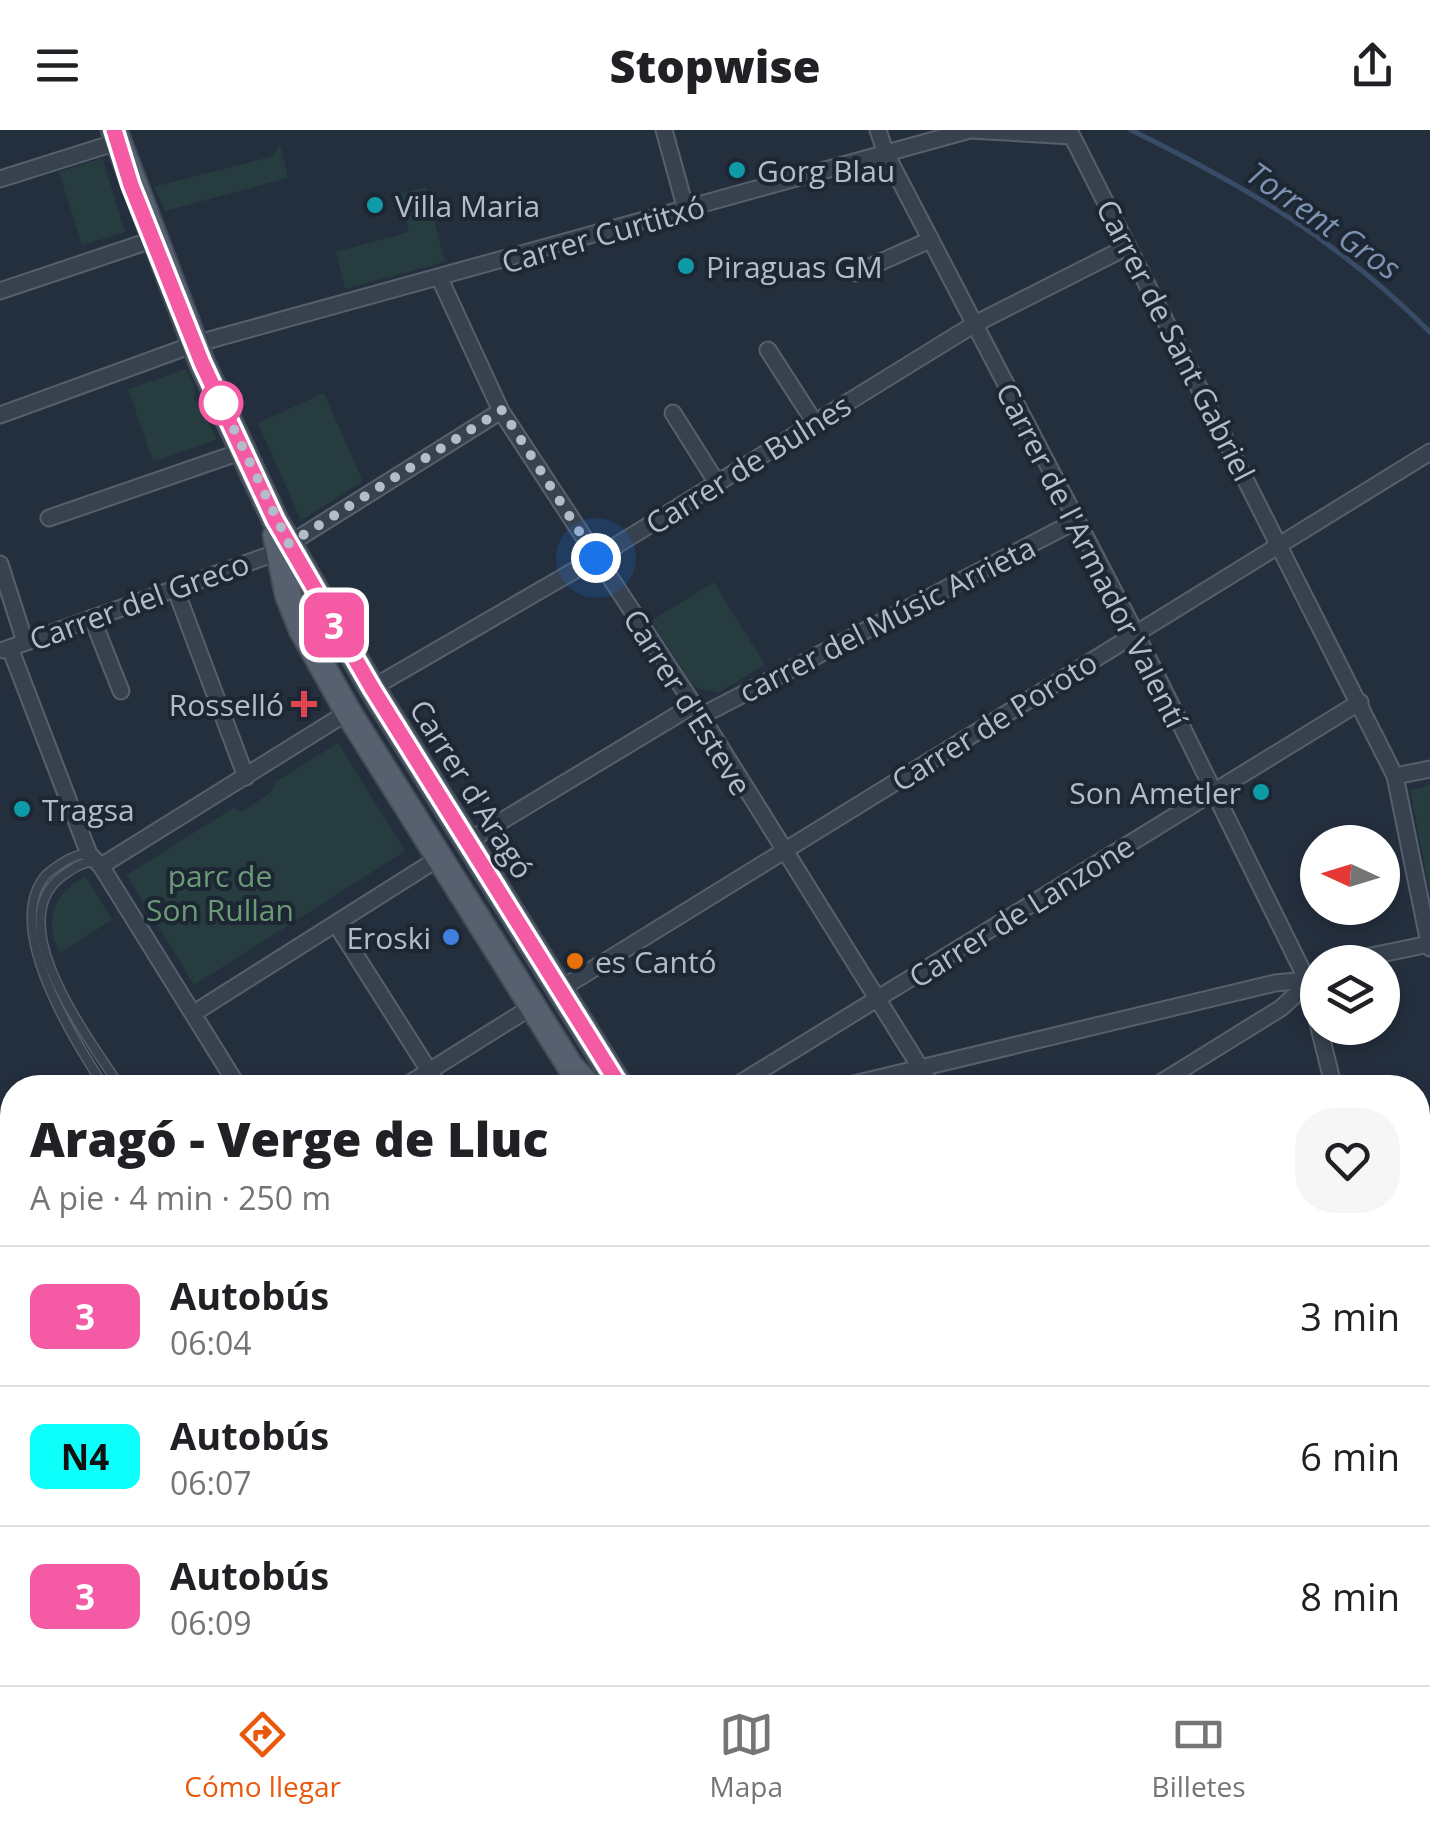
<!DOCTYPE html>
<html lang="es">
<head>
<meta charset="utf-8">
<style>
	body { margin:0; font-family:"Open Sans",sans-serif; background:#f6f6f6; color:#202124; height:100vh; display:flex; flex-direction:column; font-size:38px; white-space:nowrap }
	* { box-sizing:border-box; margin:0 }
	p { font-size:32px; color:#757577 }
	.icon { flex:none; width:55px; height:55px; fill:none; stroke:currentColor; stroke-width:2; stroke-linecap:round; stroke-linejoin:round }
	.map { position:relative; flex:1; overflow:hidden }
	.details { position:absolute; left:0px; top:945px; width:1430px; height:610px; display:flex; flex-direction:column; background:#fff; border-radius:40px 40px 0 0; box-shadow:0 5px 15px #0003 }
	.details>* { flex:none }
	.badge { padding:0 20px; border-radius:15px; font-size:35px; line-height:65px }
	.needle { width:65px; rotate:274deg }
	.controls { position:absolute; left:1300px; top:695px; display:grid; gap:20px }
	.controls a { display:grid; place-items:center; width:100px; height:100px; border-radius:50%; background:#fff; box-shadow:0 5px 15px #0003; font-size:50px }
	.you { position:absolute; width:50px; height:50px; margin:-25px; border:8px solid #fff; border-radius:50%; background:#1a73e8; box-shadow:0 0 0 15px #1a73e833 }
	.map>.badge { position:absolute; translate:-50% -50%; box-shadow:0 0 0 5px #fff }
	.round { display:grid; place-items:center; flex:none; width:105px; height:105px; border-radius:40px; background:#f6f6f6 }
	.headline { display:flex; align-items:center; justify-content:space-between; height:170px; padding:0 30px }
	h1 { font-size:48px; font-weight:800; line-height:75px }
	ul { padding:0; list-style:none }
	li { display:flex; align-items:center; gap:30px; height:140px; padding:0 30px; border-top:2px solid #e0e0e0 }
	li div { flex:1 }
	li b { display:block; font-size:38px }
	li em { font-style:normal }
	li .badge { min-width:110px; font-weight:700; text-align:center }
	header { display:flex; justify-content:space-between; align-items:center; height:130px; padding:0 30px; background:#fff; font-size:45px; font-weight:800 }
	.dock { display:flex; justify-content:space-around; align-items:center; height:140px; border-top:2px solid #e0e0e0; background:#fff; font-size:28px; color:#757577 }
	.dock a { display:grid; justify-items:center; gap:5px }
	.dock .selected { color:#ea580c }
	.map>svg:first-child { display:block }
</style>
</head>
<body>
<header><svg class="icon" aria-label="menu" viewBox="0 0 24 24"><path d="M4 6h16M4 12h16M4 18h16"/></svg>Stopwise<svg class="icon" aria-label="share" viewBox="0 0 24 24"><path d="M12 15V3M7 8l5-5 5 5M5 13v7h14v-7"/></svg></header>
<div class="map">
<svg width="1430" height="1555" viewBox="0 0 1430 1555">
	<rect width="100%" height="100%" fill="#242f3e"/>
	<!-- green -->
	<g fill="#263c3f">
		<path d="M280,15L288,48L165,81L154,57L273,26Z"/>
		<path d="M102,28L125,102L82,115L59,42Z"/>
		<path d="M426,57L445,132L345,159L336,122L409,102L400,64Z"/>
		<path d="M186,239L195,258L194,269L217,309L153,332L128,259Z"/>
		<path d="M324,263L363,352L301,390L258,293Z"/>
		<path d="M714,452L765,535L718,563L694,557L651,491Z"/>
		<path d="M338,613L405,721L194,855L127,745L233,678L242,682L270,663L275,652Z"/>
		<path d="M1430,655V762L1410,660Z"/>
		<path d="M86,747L112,790L60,823C43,793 54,760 86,747Z"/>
		<path d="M816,1542L940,1543L948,1555H785Z"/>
	</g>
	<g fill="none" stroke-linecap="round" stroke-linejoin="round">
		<!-- stream -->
		<path stroke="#394c67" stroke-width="5" d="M1131,0C1247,57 1338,110 1430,202"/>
		<!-- lane casing -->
		<g stroke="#565f6c" stroke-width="11">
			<g id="lane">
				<path d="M88,724C74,723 58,735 47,744C0,795 75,911 105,958"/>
				<path d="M95,732C82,731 71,740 61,747C0,795 91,911 121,958"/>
			</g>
		</g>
		<!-- street casing -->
		<g stroke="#565f6c" stroke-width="19">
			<g id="street">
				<path d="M664,0L686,80"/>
				<path d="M878,0L886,24L1135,502L1307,850L1318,893"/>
				<path d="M0,49L117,12"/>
				<path d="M856,143L930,110"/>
				<path d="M440,149L501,281L701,586L933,958"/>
				<path d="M0,161L152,110"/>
				<path d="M768,220L815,293"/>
				<path d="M673,283L717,353"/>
				<path d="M0,285L195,214L970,0L1072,6L1395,646L1430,818"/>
				<path d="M49,388L243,321"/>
				<path d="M289,414L501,281"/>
				<path d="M0,434L25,512"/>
				<path d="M175,458L246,647"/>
				<path d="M92,488L121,561"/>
				<path d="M10,518L89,724L101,736L239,958"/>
				<path d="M4,520L278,422"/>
				<path d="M372,558L596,428L973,195L1127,117"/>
				<path d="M701,586L1074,392"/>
				<path d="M1395,646L1430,639"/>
				<path d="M467,712L692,576"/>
				<path d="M101,736L348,582"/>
				<path d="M336,794L440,958"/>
				<path d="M1342,832L1429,814"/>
				<path d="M559,860L1430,322"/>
				<path d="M194,883L439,728"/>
				<path d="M1319,898L1334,958"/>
				<path d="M402,958L533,876"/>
				<path d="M732,958L1360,572"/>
				<path d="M837,958L1275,853L1307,850"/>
				<path d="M1152,958L1281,878L1318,844"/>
				<path d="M1418,1059L1430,1056"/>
				<path d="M1418,1320L1421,1338"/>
				<path d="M0,1340L12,1360"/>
				<path d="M1418,1482L1430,1480"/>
				<path d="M0,1495L12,1497"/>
				<path d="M1418,1498L1430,1523"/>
				<path d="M0,1538L12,1540"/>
				<path d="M24,1542L92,1555"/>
				<path d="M233,1542L240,1555"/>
				<path d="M633,1542L645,1555"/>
				<path d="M1288,1542L1294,1555"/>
				<path d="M282,1544L310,1542"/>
				<path d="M468,1555L496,1542"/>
				<path d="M732,1555L765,1542"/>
			</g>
		</g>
		<!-- secondary casing -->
		<g stroke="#565f6c" stroke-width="26">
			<g id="secondary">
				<path d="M0,1519L12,1521"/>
				<path d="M124,1542L189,1555"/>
				<path d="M371,1555L412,1542"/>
			</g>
		</g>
		<!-- primary casing -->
		<g stroke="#414a57" stroke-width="29">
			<g id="primary">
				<path d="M114,0L202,233L275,390L372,558L621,958"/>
				<path d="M276,405L288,465L302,500L348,582L570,936L590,958"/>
				<path d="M973,1542L987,1555"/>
			</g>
		</g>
		<!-- lane -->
		<use href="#lane" stroke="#38414e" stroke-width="8"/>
		<!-- street -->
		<use href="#street" stroke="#38414e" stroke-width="15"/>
		<!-- secondary -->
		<use href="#secondary" stroke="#465061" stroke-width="22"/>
		<!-- primary -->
		<use href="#primary" stroke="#56606e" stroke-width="25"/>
		<!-- rail casing -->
		<g stroke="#5a6575" stroke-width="9">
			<g id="rail">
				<path d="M0,1106L12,1133"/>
				<path d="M259,1542L269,1555"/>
			</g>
		</g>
		<!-- rail -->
		<use href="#rail" stroke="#1d2633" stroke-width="5" stroke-dasharray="15" stroke-linecap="butt"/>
	</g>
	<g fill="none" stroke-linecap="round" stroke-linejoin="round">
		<!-- line casing -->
		<g stroke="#fff" stroke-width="22">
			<path id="line" d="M114,0L131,55L202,233L275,390L372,558L621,958"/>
		</g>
		<!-- line -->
		<use href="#line" stroke="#f45ba4" stroke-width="15"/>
		<!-- walk -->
		<path stroke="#b4bcc9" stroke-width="10" stroke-dasharray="0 18" d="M221,273L216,262L289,414L502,280L596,428"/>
	</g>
	<!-- markers -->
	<g fill="#0f9aa8" stroke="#1d2633" stroke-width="4">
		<circle cx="737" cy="40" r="10"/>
		<circle cx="375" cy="75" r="10"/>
		<circle cx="686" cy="136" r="10"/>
		<circle cx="1261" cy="662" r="10"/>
		<circle cx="22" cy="679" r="10"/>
	</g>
	<circle fill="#fff" stroke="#f45ba4" stroke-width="5" cx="221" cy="273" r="20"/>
	<path fill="#e0444e" stroke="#1d2633" stroke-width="4" d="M299 559h10v10h10v10h-10v10h-10v-10h-10v-10h10z"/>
	<circle fill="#3f7fe0" stroke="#1d2633" stroke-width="4" cx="451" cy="807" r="10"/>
	<circle fill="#e8710a" stroke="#1d2633" stroke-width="4" cx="575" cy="831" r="10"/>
	<g text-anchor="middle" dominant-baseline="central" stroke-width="8" stroke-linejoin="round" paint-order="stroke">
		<!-- poi labels -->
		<g font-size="30" fill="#b4bcc9" stroke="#1d2633" text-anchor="start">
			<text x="757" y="40">Gorg Blau</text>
			<text x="395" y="75">Villa Maria</text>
			<text x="706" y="136">Piraguas GM</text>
			<text x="284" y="574" text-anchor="end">Rosselló</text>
			<text x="1241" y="662" text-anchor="end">Son Ametler</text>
			<text x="42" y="679">Tragsa</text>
			<text x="431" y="807" text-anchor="end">Eroski</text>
			<text x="595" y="831">es Cantó</text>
		</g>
		<!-- street labels -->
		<g font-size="30" fill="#b4bcc9" stroke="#1d2633">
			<text transform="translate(603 104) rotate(-16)">Carrer Curtitxó</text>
			<text transform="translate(1176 210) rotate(63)">Carrer de Sant Gabriel</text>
			<text transform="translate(748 334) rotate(-32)">Carrer de Bulnes</text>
			<text transform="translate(1092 425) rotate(63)">Carrer de l'Armador Valentí</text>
			<text transform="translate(139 471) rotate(-20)">Carrer del Greco</text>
			<text transform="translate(887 489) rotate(-27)">carrer del Músic Arrieta</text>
			<text transform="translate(688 572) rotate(58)">Carrer d'Esteve</text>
			<text transform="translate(994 591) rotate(-32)">Carrer de Poroto</text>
			<text transform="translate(472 659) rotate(58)">Carrer d'Aragó</text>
			<text transform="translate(1021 781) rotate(-32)">Carrer de Lanzone</text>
		</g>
		<!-- park labels -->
		<g font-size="30" fill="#6b9a76" stroke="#1d2633">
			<text x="220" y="745">parc de<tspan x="220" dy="34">Son Rullan</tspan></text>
		</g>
		<!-- water labels -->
		<g font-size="32" font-style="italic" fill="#7c92b1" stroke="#1d2633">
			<text transform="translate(1324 90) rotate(35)">Torrent Gros</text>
		</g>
	</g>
</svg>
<div class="controls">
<a><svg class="needle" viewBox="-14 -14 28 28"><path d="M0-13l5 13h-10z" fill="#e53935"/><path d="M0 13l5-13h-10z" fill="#757577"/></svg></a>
<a><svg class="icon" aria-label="layers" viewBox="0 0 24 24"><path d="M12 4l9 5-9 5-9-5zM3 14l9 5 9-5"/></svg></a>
</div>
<div class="you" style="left:596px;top:428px"></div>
<b class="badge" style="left:334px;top:495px;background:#f45ba4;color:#fff">3</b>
<section class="details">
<div class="headline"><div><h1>Aragó - Verge de Lluc</h1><p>A pie · 4 min · 250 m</p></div><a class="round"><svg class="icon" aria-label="heart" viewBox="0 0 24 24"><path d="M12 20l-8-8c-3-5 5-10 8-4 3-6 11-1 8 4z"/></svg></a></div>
<ul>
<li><span class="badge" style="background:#f45ba4;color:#fff">3</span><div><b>Autobús</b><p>06:04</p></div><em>3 min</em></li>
<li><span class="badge" style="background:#0dfffc;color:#111">N4</span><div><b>Autobús</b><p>06:07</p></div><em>6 min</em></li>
<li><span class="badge" style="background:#f45ba4;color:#fff">3</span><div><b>Autobús</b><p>06:09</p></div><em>8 min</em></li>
</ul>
</section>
</div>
<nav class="dock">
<a class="selected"><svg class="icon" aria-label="directions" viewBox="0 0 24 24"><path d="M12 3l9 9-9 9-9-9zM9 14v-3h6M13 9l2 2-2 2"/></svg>Cómo llegar</a>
<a><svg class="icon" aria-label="map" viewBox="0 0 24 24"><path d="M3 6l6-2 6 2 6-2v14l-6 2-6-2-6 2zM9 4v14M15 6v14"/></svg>Mapa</a>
<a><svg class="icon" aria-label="tickets" viewBox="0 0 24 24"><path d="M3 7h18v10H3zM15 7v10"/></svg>Billetes</a>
</nav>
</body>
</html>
